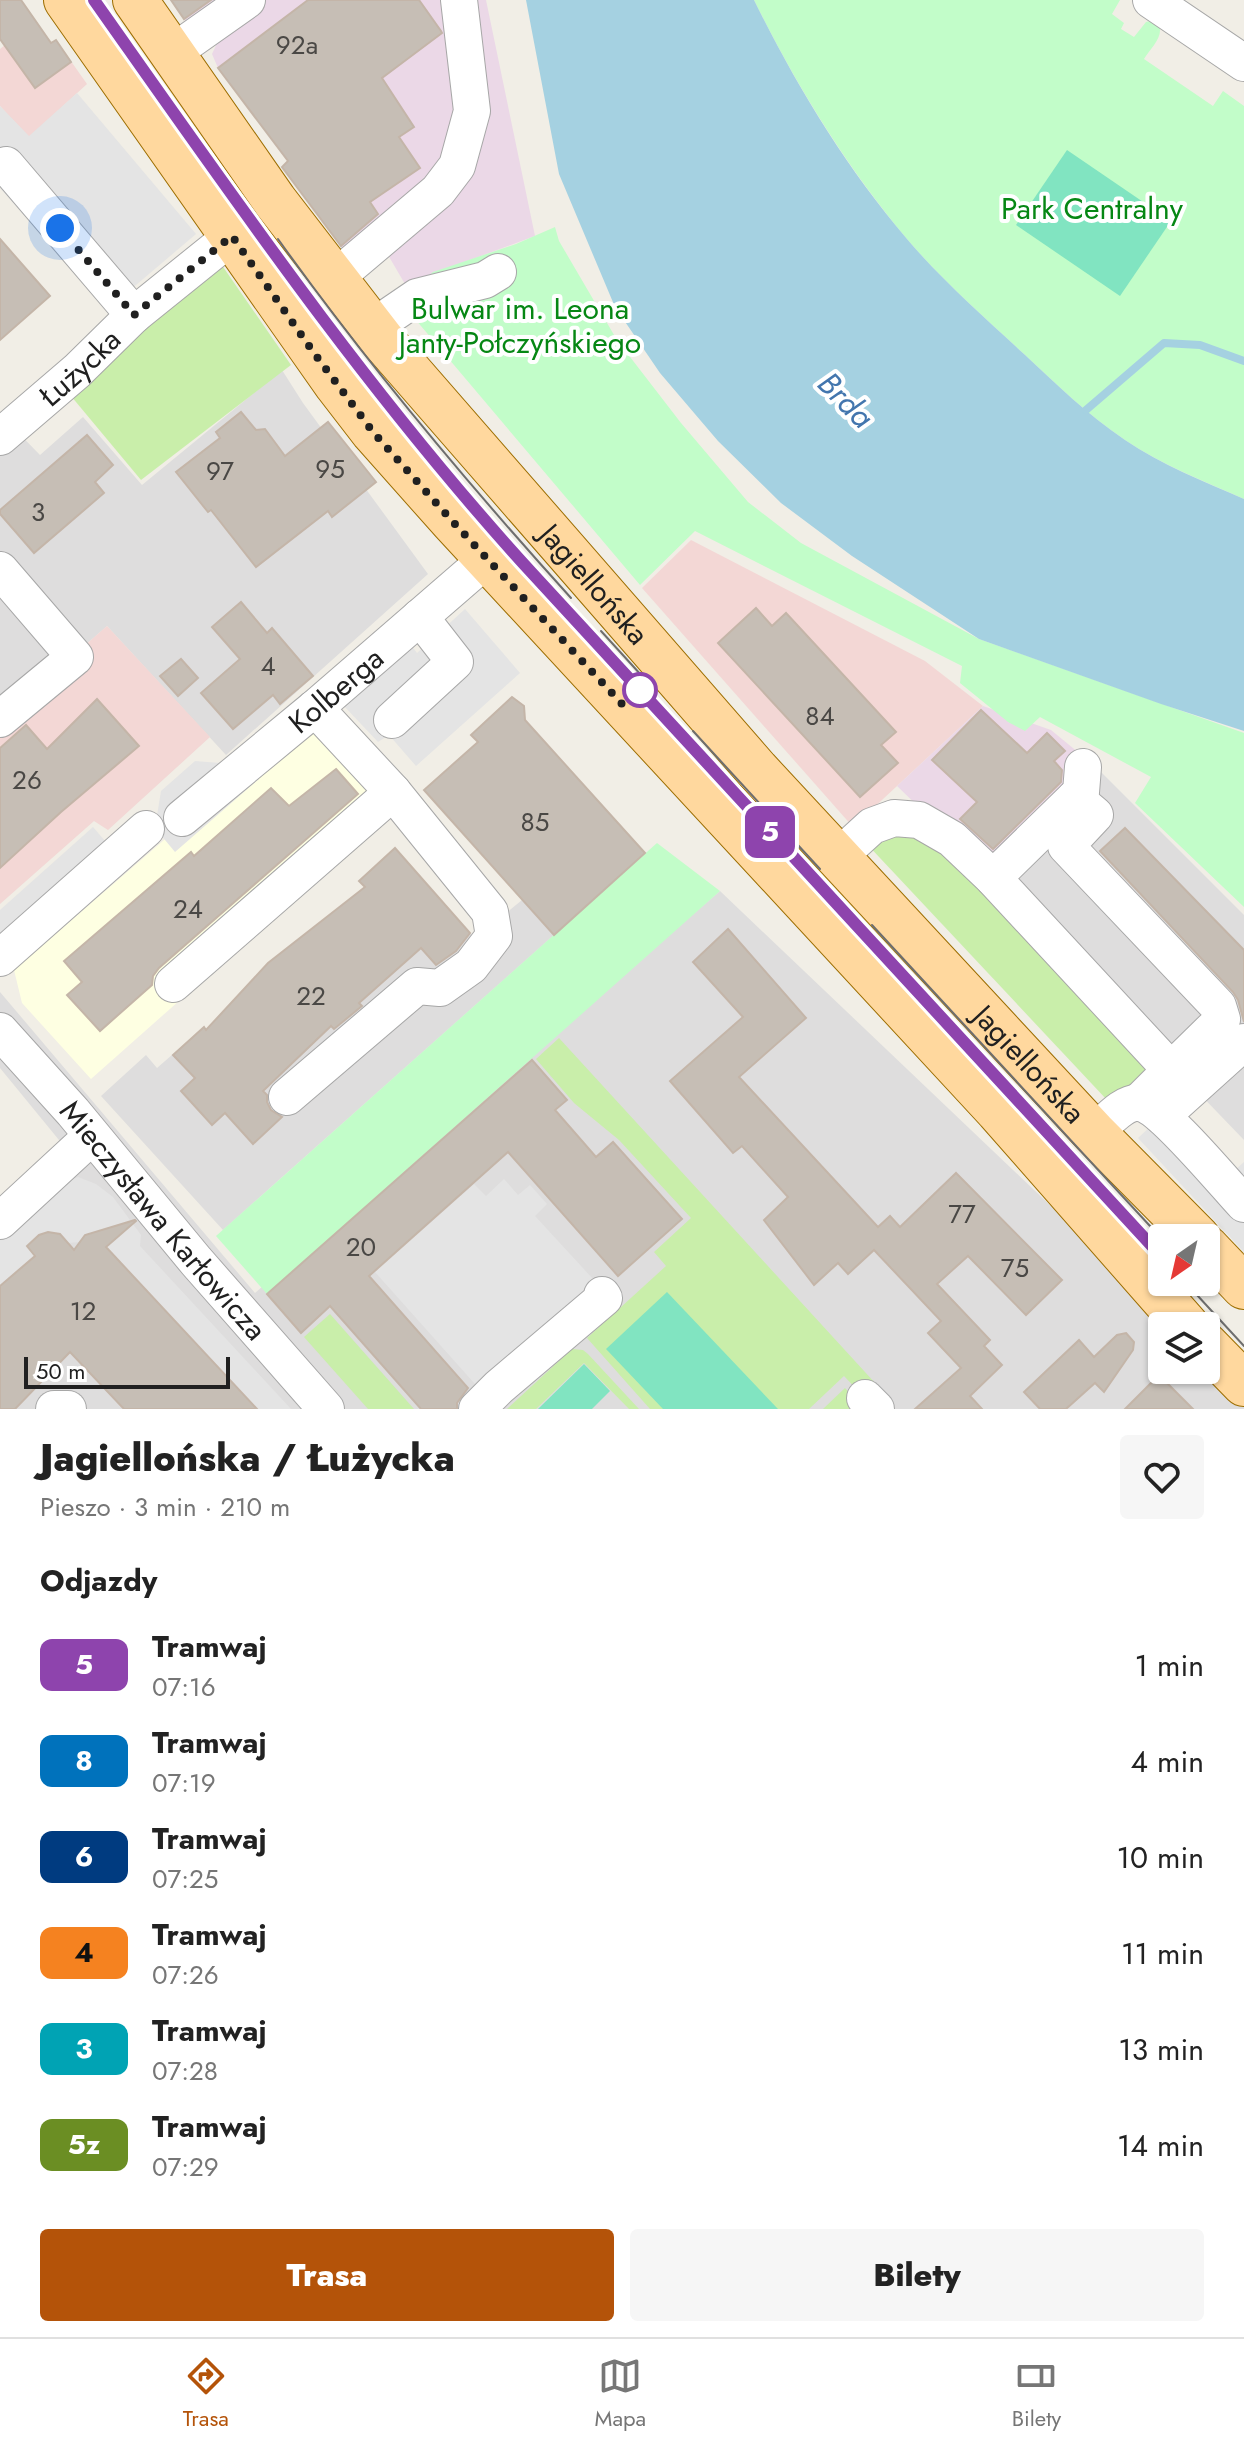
<!DOCTYPE html>
<html lang="pl">
<head>
<meta charset="utf-8">
<style>
	body { margin:0; font-family:Jost,sans-serif; background:#f6f6f6; color:#222; height:100vh; display:flex; flex-direction:column; font-size:30px; white-space:nowrap }
	* { box-sizing:border-box; margin:0 }
	p { font-size:26px; color:#767676 }
	.icon { flex:none; width:44px; height:44px; fill:none; stroke:currentColor; stroke-width:2; stroke-linecap:round; stroke-linejoin:round }
	.map { position:relative; height:1409px; overflow:hidden }
	.sheet { display:flex; flex-direction:column; background:#fff; flex:1 }
	.sheet>* { flex:none }
	.badge { padding:0 16px; border-radius:12px; font-size:28px; line-height:52px }
	.needle { width:52px; rotate:214deg }
	.tools { position:absolute; left:1148px; top:1224px; display:grid; gap:16px }
	.tools a { display:grid; place-items:center; width:72px; height:72px; border-radius:8px; background:#fff; box-shadow:0 2px 6px #0004; font-size:40px }
	.scale { position:absolute; left:24px; bottom:20px; width:206px; box-sizing:border-box; padding-left:8px; border:4px solid #202020; border-top:0; font-size:22px; line-height:28px; white-space:nowrap; color:#202020; -webkit-text-stroke:6px #fff; paint-order:stroke }
	.you { position:absolute; width:40px; height:40px; margin:-20px; border:6px solid #fff; border-radius:50%; background:#1a73e8; box-shadow:0 0 0 12px #1a73e833 }
	.map>.badge { position:absolute; translate:-50% -50%; box-shadow:0 0 0 4px #fff }
	h2 { padding:0 40px; font-size:30px; line-height:72px }
	.round { display:grid; place-items:center; flex:none; width:84px; height:84px; border-radius:8px; background:#f6f6f6 }
	.head { display:flex; align-items:center; justify-content:space-between; height:136px; padding:0 40px }
	h1 { font-size:38px; font-weight:800; line-height:60px }
	.cta { display:flex; gap:16px; margin-top:auto; padding:16px 40px }
	.cta a { flex:1; height:92px; border-radius:8px; background:#b45309; color:#fff; font-size:32px; font-weight:800; line-height:92px; text-align:center }
	.cta a+a { background:#f6f6f6; color:#222 }
	ul { padding:0; list-style:none }
	li { display:flex; align-items:center; gap:24px; height:96px; padding:0 40px }
	li div { flex:1 }
	li b { display:block; font-size:30px }
	li em { font-style:normal }
	li .badge { min-width:88px; font-weight:700; text-align:center }
	.menu { display:flex; justify-content:space-around; align-items:center; height:112px; border-top:2px solid #e0e0e0; background:#fff; font-size:22px; color:#767676 }
	.menu a { display:grid; justify-items:center; gap:4px }
	.menu .current { color:#b45309 }
	.map>svg:first-child { display:block }
</style>
</head>
<body>
<div class="map">
<svg width="1244" height="1409" viewBox="0 0 1244 1409">
	<rect width="100%" height="100%" fill="#f1eee6"/>
	<!-- residential -->
	<g fill="#dedddd">
		<path d="M282,370L303,403L428,574L226,755L107,626L83,647L0,708V414L40,455L83,417L142,485Z"/>
		<path d="M1096,767L1244,915V1140L987,873Z"/>
		<path d="M395,848L475,939L522,900L554,935L223,1230L101,1096L146,1055L157,1068L204,1027L215,1039L216,1020L268,963L335,911L372,895L359,881Z"/>
		<path d="M720,891L1177,1326H1162V1370H1206L1244,1390V1409H0V1233L77,1162L0,1068V992L255,1293Z"/>
	</g>
	<!-- commercial -->
	<g fill="#f3d7d5">
		<path d="M35,21L51,43L56,40L87,84L29,137L0,106V49Z"/>
		<path d="M691,540L925,661L983,706L853,827L642,588Z"/>
		<path d="M107,626L210,737L108,830L94,821L0,904V708L83,647Z"/>
	</g>
	<!-- industrial -->
	<g fill="#ebd8e7">
		<path d="M171,0H486L535,236L405,284L388,255L362,234L342,248L282,167L288,161L218,68L212,54L225,26L191,29Z"/>
		<path d="M983,706L1051,730L1096,767L987,873L897,786Z"/>
	</g>
	<!-- education -->
	<path fill="#feffe2" d="M291,730L328,733L392,812L91,1079L22,1003L14,970Z"/>
	<!-- grass -->
	<g fill="#c9eeaa">
		<path d="M212,251L291,365L141,480L61,384Z"/>
		<path d="M916,824L1162,1072L1107,1100L865,842Z"/>
		<path d="M559,1038L876,1384L863,1396L844,1376L809,1409H650L587,1338L666,1266L654,1252L691,1218L619,1140L574,1103L536,1059Z"/>
		<path d="M330,1314L414,1409H368L304,1337Z"/>
		<path d="M572,1349L583,1350L588,1354L639,1409H629L584,1363L536,1409H507Z"/>
		<path d="M845,1388L857,1401L849,1409H823Z"/>
	</g>
	<!-- park -->
	<g fill="#c2fdc9">
		<path d="M754,0H1120L1112,14L1124,23L1121,29L1134,37L1146,22L1150,21L1159,25C1164,37 1150,49 1144,59L1213,106L1223,91L1244,106V499C1204,481 1162,465 1125,440C1088,415 1056,384 1024,354C986,319 940,278 907,239C846,166 796,85 754,0Z"/>
		<path d="M555,227L559,241L617,340L681,423L748,502L801,543L979,639L1244,733V907L1135,803L1151,777L1040,717L1025,731L1008,722L960,683L962,666L695,531L640,585L399,300L433,272L516,244Z"/>
		<path d="M657,843L720,891L267,1294L216,1236Z"/>
	</g>
	<!-- pitch -->
	<g fill="#81e4c1">
		<path d="M1067,150L1171,221L1120,296L1016,225Z"/>
		<path d="M667,1292L778,1409H663L606,1349Z"/>
		<path d="M584,1364L610,1391L592,1409H538Z"/>
	</g>
	<!-- parking -->
	<g fill="#e4e4e4">
		<path d="M77,93L196,234L116,302L82,281L0,188V106L29,136Z"/>
		<path d="M465,609L520,673L416,766L389,735L378,742L343,705L411,645L417,653Z"/>
		<path d="M195,761L245,765L259,779L175,852L155,828L161,791Z"/>
		<path d="M93,827L117,855L0,958V910Z"/>
		<path d="M1162,1116L1223,1181L1244,1162V1252L1138,1138Z"/>
		<path d="M78,1177L96,1184L113,1197L141,1235L140,1246L291,1409H257L80,1242L68,1243L60,1234L48,1232L39,1235L27,1246L35,1256L0,1286V1235L52,1188Z"/>
		<path d="M504,1179L518,1195L530,1185L547,1204L535,1216L605,1292L483,1393L375,1272L474,1184L486,1196Z"/>
	</g>
	<!-- water -->
	<path fill="#a5d1e1" d="M526,0H754C796,85 845,166 907,239C940,278 986,319 1024,354C1056,384 1088,415 1125,440C1162,465 1203,481 1244,499V731L1161,704L979,639L852,556L781,503L718,441L660,373L615,307L559,174Z"/>
	<g fill="none" stroke-linecap="round" stroke-linejoin="round">
		<!-- stream -->
		<path stroke="#a5d1e1" stroke-width="8" d="M1086,410L1164,343L1200,345L1244,361"/>
	</g>
	<!-- building -->
	<g fill="#c6beb5" stroke="#c4b5a8" stroke-width="2">
		<path d="M0,0H21L51,43L56,40L71,62L35,88L0,39Z"/>
		<path d="M171,0H211L184,19Z"/>
		<path d="M308,0H419L441,31L442,33L382,78L414,127L399,137L420,168L370,202L378,214L341,246L282,167L288,161L218,68Z"/>
		<path d="M0,239L50,296L0,340Z"/>
		<path d="M241,412L256,430L265,429L285,456L328,422L376,482L332,517L328,511L256,567L211,510L208,512L176,472L220,438L216,432Z"/>
		<path d="M87,435L113,465L95,482L104,493L34,553L0,514V510Z"/>
		<path d="M241,602L267,633L272,628L313,676L280,704L273,695L233,729L201,693L240,659L212,627Z"/>
		<path d="M756,608L772,626L786,613L896,732L881,745L898,763L860,797L718,643Z"/>
		<path d="M181,659L198,678L178,696L160,676Z"/>
		<path d="M512,697L524,706L525,720L645,853L554,935L424,790L478,742L471,735Z"/>
		<path d="M97,699L139,746L61,812L0,868V748L26,725L47,749Z"/>
		<path d="M981,710L1027,753L1047,733L1065,751L1054,761L1062,770L1061,782L993,849L960,819L977,802L932,760Z"/>
		<path d="M336,769L358,794L159,968L153,976L152,985L100,1031L67,995L82,982L64,961L191,852L194,856L271,788L289,806Z"/>
		<path d="M1125,828L1244,950V1022L1238,1000L1233,992L1100,851Z"/>
		<path d="M395,848L470,933L456,951L436,965L421,948L359,1003L362,1006L334,1029L331,1026L263,1091L267,1095V1102L271,1110L282,1117L253,1144L225,1113L212,1125L181,1091L195,1078L173,1055L204,1027L206,1030L268,963L365,887L359,881Z"/>
		<path d="M728,929L806,1018L739,1077L878,1227L890,1216L900,1227L956,1173L1062,1280L1026,1315L968,1256L937,1284L990,1340L984,1346L1002,1365L970,1396L982,1409H915L961,1368L928,1333L941,1321L874,1250L848,1274L838,1263L814,1285L764,1220L788,1197L742,1146L733,1153L670,1081L743,1017L693,962Z"/>
		<path d="M532,1060L567,1100L555,1110L596,1157L613,1142L682,1219L618,1276L508,1152L369,1276L468,1388L457,1403V1409H421L330,1306L301,1333L267,1294Z"/>
		<path d="M135,1220L136,1221L106,1247L257,1409H124L70,1352L15,1409H0V1286L35,1256L27,1246L39,1235L48,1232L60,1234L74,1250L85,1235Z"/>
		<path d="M1126,1333L1134,1342L1133,1350L1104,1392L1095,1383L1066,1409H1040L1024,1392L1079,1340L1094,1357L1117,1335Z"/>
		<path d="M1159,1375L1193,1409H1125Z"/>
	</g>
	<g fill="none" stroke-linecap="round" stroke-linejoin="round">
		<!-- minor casing -->
		<g stroke="#a7a7a7" stroke-width="38">
			<g id="minor">
				<path d="M1151,0L1244,63"/>
				<path d="M172,53L247,0"/>
				<path d="M6,165L134,315"/>
				<path d="M334,279L438,191L457,166L472,111L459,0"/>
				<path d="M373,327L417,297L485,280L498,272"/>
				<path id="s1" d="M0,437L77,371L134,315L232,236"/>
				<path d="M0,570L75,657L0,719"/>
				<path d="M392,720L455,662L420,617"/>
				<path d="M1075,798L1095,815L1066,846L1218,1006L1222,1019L1217,1025L1171,1070"/>
				<path id="s2" d="M182,818L315,708L487,559"/>
				<path d="M837,858L872,826L894,818L919,820L952,839L993,878L1171,1070L1138,1103"/>
				<path d="M993,878L1081,792L1083,767"/>
				<path d="M0,958L146,829"/>
				<path d="M173,984L393,792"/>
				<path id="s3" d="M0,1031L73,1112L196,1261L326,1409"/>
				<path d="M287,1097L417,986L440,988L471,966L494,936L490,912L393,792L315,708"/>
				<path d="M1162,1116L1244,1042"/>
				<path d="M1094,1133C1105,1124 1124,1100 1140,1103C1162,1107 1226,1185 1244,1204"/>
				<path d="M0,1221L92,1136"/>
				<path d="M865,1398L876,1409"/>
				<path d="M54,1409H68"/>
				<path d="M477,1409L499,1387L604,1298L602,1295"/>
			</g>
		</g>
		<!-- major casing -->
		<g stroke="#9d6e00" stroke-width="46">
			<g id="major">
				<path d="M66,0L336,384L373,432L453,522L998,1111L1187,1326"/>
				<path id="s4" d="M135,0L275,201L383,341L757,770L1094,1133L1198,1238"/>
				<path d="M1206,1247L1244,1287"/>
				<path d="M1206,1345L1244,1384"/>
			</g>
		</g>
		<!-- minor -->
		<use href="#minor" stroke="#fff" stroke-width="36"/>
		<!-- major -->
		<use href="#major" stroke="#ffd89e" stroke-width="44"/>
		<!-- tram -->
		<g stroke="#6e6e6e" stroke-width="2">
			<path d="M94,0C178,119 259,240 348,355C403,425 461,492 519,559L1162,1257"/>
			<path d="M278,239C368,365 467,483 571,598"/>
			<path d="M601,631L652,687"/>
			<path d="M693,731L820,869"/>
			<path d="M872,925L1162,1239"/>
			<path d="M1185,1282L1244,1346"/>
		</g>
	</g>
	<g fill="none" stroke-linecap="round" stroke-linejoin="round">
		<!-- line casing -->
		<g stroke="#fff" stroke-width="18">
			<path id="line" d="M94,0C233,197 369,395 532,573L1162,1257"/>
		</g>
		<!-- line -->
		<use href="#line" stroke="#8e44ad" stroke-width="12"/>
		<!-- walk -->
		<path stroke="#202020" stroke-width="8" stroke-dasharray="0 14.4" d="M60,228L134,315L232,236L314,353L373,432L453,522L623,705L640,690"/>
	</g>
	<!-- markers -->
	<circle fill="#fff" stroke="#8e44ad" stroke-width="4" cx="640" cy="690" r="16"/>
	<g text-anchor="middle" dominant-baseline="central" stroke-width="8" stroke-linejoin="round" paint-order="stroke">
		<!-- number labels -->
		<g font-size="26" fill="#4a4845">
			<text x="297" y="45">92a</text>
			<text x="330" y="469">95</text>
			<text x="220" y="471">97</text>
			<text x="38" y="512">3</text>
			<text x="268" y="666">4</text>
			<text x="820" y="716">84</text>
			<text x="27" y="780">26</text>
			<text x="535" y="822">85</text>
			<text x="188" y="909">24</text>
			<text x="311" y="996">22</text>
			<text x="962" y="1214">77</text>
			<text x="361" y="1247">20</text>
			<text x="1015" y="1268">75</text>
			<text x="83" y="1311">12</text>
		</g>
		<!-- park labels -->
		<g font-size="30" fill="#068714" stroke="#fff">
			<text x="1092" y="208">Park Centralny</text>
			<text x="520" y="308">Bulwar im. Leona<tspan x="520" dy="34">Janty-Połczyńskiego</tspan></text>
		</g>
		<!-- street labels -->
		<g font-size="30" fill="#202020" stroke="#fff">
			<text stroke="none"><textPath href="#s1" startOffset="106">Łużycka</textPath></text>
			<text stroke="none"><textPath href="#s4" startOffset="744">Jagiellońska</textPath></text>
			<text stroke="none"><textPath href="#s2" startOffset="200">Kolberga</textPath></text>
			<text stroke="none"><textPath href="#s4" startOffset="1392">Jagiellońska</textPath></text>
			<text stroke="none"><textPath href="#s3" startOffset="250">Mieczysława Karłowicza</textPath></text>
		</g>
		<!-- water labels -->
		<g font-size="32" font-style="italic" fill="#4376ae" stroke="#fff">
			<text transform="translate(846 400) rotate(45)">Brda</text>
		</g>
	</g>
</svg>
<div class="tools">
<a><svg class="needle" viewBox="-14 -14 28 28"><path d="M0-13l5 13h-10z" fill="#e53935"/><path d="M0 13l5-13h-10z" fill="#767676"/></svg></a>
<a><svg class="icon" aria-label="layers" viewBox="0 0 24 24"><path d="M12 4l9 5-9 5-9-5zM3 14l9 5 9-5"/></svg></a>
</div>
<div class="scale">50 m</div>
<div class="you" style="left:60px;top:228px"></div>
<b class="badge" style="left:770px;top:832px;background:#8e44ad;color:#fff">5</b>
</div>
<section class="sheet">
<div class="head"><div><h1>Jagiellońska / Łużycka</h1><p>Pieszo · 3 min · 210 m</p></div><a class="round"><svg class="icon" aria-label="heart" viewBox="0 0 24 24"><path d="M12 20l-8-8c-3-5 5-10 8-4 3-6 11-1 8 4z"/></svg></a></div>
<h2>Odjazdy</h2>
<ul>
<li><span class="badge" style="background:#8e44ad;color:#fff">5</span><div><b>Tramwaj</b><p>07:16</p></div><em>1 min</em></li>
<li><span class="badge" style="background:#0072bc;color:#fff">8</span><div><b>Tramwaj</b><p>07:19</p></div><em>4 min</em></li>
<li><span class="badge" style="background:#003b80;color:#fff">6</span><div><b>Tramwaj</b><p>07:25</p></div><em>10 min</em></li>
<li><span class="badge" style="background:#f58220;color:#111">4</span><div><b>Tramwaj</b><p>07:26</p></div><em>11 min</em></li>
<li><span class="badge" style="background:#00a3b4;color:#fff">3</span><div><b>Tramwaj</b><p>07:28</p></div><em>13 min</em></li>
<li><span class="badge" style="background:#6b8e23;color:#fff">5z</span><div><b>Tramwaj</b><p>07:29</p></div><em>14 min</em></li>
</ul>
<div class="cta"><a>Trasa</a><a>Bilety</a></div>
</section>
<nav class="menu">
<a class="current"><svg class="icon" aria-label="directions" viewBox="0 0 24 24"><path d="M12 3l9 9-9 9-9-9zM9 14v-3h6M13 9l2 2-2 2"/></svg>Trasa</a>
<a><svg class="icon" aria-label="map" viewBox="0 0 24 24"><path d="M3 6l6-2 6 2 6-2v14l-6 2-6-2-6 2zM9 4v14M15 6v14"/></svg>Mapa</a>
<a><svg class="icon" aria-label="tickets" viewBox="0 0 24 24"><path d="M3 7h18v10H3zM15 7v10"/></svg>Bilety</a>
</nav>
</body>
</html>
